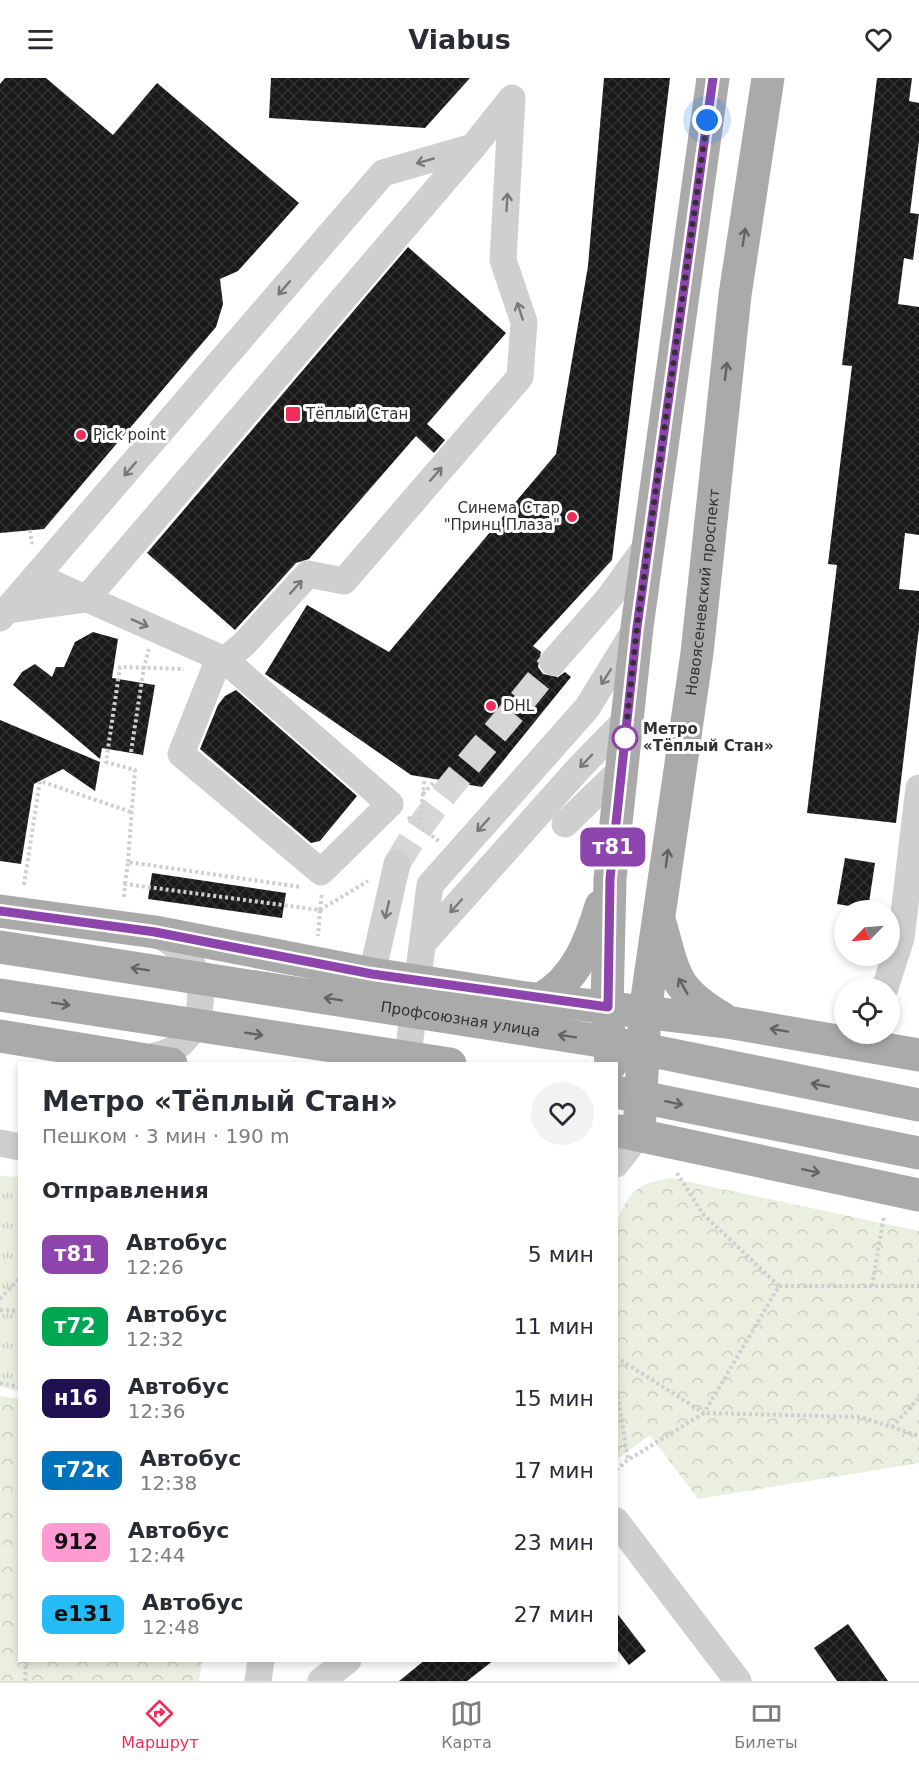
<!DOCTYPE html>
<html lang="ru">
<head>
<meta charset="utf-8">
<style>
	body { margin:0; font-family:"DejaVu Sans",sans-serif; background:#f2f2f3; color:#2b2b33; height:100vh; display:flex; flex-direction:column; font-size:22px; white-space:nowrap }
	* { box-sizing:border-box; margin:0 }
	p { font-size:20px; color:#7c7c81 }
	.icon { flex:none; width:33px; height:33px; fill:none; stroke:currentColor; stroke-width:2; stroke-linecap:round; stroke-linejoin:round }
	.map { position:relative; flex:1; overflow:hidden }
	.details { position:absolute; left:18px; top:984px; width:600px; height:600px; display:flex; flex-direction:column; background:#fff; border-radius:0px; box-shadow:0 3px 9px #0003 }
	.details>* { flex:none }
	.badge { padding:0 12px; border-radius:9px; font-size:21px; line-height:39px }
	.needle { width:39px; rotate:245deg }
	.buttons { position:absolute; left:834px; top:822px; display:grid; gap:12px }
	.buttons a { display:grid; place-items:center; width:66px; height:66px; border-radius:50%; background:#fff; box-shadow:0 3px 9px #0003; font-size:30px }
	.you { position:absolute; width:30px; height:30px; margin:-15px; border:4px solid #fff; border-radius:50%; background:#1a73e8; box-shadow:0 0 0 9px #1a73e833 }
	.map>.badge { position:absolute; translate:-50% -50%; box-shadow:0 0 0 3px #fff }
	h2 { padding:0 24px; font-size:22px; line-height:54px }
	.round { display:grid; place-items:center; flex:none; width:63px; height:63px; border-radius:32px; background:#f2f2f3 }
	.headline { display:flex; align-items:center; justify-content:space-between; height:102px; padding:0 24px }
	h1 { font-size:28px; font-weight:800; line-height:45px }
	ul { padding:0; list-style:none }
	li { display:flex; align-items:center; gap:18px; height:72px; padding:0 24px }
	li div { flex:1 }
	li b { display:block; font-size:22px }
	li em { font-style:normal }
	li .badge { min-width:66px; font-weight:700; text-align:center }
	header { display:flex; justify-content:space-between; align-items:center; height:78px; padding:0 24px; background:#fff; font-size:27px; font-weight:800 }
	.dock { display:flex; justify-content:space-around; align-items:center; height:84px; border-top:2px solid #e1e1e2; background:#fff; font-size:16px; color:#7c7c81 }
	.dock a { display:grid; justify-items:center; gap:3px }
	.dock .on { color:#f12d5a }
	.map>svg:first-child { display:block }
</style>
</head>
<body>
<header><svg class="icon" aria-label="menu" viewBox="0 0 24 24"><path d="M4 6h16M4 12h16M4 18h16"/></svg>Viabus<svg class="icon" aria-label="heart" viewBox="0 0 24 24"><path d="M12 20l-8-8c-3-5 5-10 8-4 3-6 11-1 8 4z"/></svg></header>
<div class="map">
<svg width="919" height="1603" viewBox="0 0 919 1603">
	<defs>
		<pattern id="grass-tufts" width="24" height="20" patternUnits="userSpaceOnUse" patternTransform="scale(1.5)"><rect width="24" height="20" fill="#ebefe0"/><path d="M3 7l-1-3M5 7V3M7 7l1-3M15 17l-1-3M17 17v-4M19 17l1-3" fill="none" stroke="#cacdc1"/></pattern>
		<pattern id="park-crowns" width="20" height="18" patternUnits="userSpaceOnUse" patternTransform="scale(1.5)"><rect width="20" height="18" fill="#ebefe0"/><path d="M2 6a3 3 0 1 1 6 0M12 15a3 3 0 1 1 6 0" fill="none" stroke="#cacdc1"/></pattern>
		<pattern id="building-cross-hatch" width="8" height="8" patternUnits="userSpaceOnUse" patternTransform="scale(1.5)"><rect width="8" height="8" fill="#191919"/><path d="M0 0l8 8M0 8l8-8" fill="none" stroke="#323232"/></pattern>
	</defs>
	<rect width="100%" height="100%" fill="#fff"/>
	<!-- grass -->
	<path fill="url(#grass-tufts)" d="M0,1098L19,1099V1313L0,1309Z"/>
	<!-- park -->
	<g fill="url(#park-crowns)">
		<path d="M671,1100L919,1153V1385L698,1421L650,1357L617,1381V1142C633,1110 635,1107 671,1100Z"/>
		<path d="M0,1318L19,1321L20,1582L202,1583L199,1603H0Z"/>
	</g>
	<!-- building -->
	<g fill="url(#building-cross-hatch)">
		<path d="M5,0H46L113,57L157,5L299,125L238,193L220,201L223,226L216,249L44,451L0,455V6Z"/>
		<path d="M271,0H470L425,50L269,40Z"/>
		<path d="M604,0H670L612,482L533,568L541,574L538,589L543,596L558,599L565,594L571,599L482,709L411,697L265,596L307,527L389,574L556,376L588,188Z"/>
		<path d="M877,0H912L909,23L919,25V63L910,135L919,136L913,182L904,180L898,226L919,229V457L905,455L899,511L919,513V550L896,745L807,735L837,487L828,486L852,288L842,287Z"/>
		<path d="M408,169L506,255L427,346L445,362L434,375L416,358L309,481L296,485L235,552L147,475Z"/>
		<path d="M93,554L118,561L112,600L155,607L143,677L102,670L100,681L13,607L22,594L35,586L52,599L56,589H64L75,564Z"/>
		<path d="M236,612L357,718L320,763L311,765L200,671L218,627L225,618Z"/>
		<path d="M0,642L100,684L95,713L63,691L34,706L21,786L0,783Z"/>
		<path d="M845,780L875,785L868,831L837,826Z"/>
		<path d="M152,795L286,815L282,840L148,821Z"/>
		<path d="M616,1534L646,1573L629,1587L616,1570Z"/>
		<path d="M848,1546L888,1603H837L814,1570Z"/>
		<path d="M425,1582H494L467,1603H399Z"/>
	</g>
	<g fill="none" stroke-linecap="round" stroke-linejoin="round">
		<!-- minor-tunnel -->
		<path stroke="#d6d6d6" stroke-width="27" stroke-dasharray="27 14" stroke-linecap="butt" d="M397,786C439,712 502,651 553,584"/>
		<!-- path -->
		<g stroke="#cfcfcf" stroke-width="4" stroke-dasharray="3 3" stroke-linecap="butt">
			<path d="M30,452L32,466"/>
			<path d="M131,674L144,589L149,571"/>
			<path d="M423,716L435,703"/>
			<path d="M408,739L440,764"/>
			<path d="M419,748L425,700"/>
			<path d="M128,784L135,692L106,684L120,589L184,591"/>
			<path d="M125,806L128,784L301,809"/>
			<path d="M24,807L40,703L131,734"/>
			<path d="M124,819L125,806L320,832L318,858"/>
			<path d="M320,832L368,803"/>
			<path d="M320,832L322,815"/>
			<path d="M677,1095L703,1136L779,1208"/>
			<path d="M872,1208L884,1138"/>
			<path d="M0,1221L20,1200"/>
			<path d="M0,1232L20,1233"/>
			<path d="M616,1279L704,1335L779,1208H919"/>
			<path d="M0,1305L20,1309"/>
			<path d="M616,1306L628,1382"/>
			<path d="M892,1349L919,1320"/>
			<path d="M616,1392L628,1382L704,1335L861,1339L919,1358"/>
			<path d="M25,1603L26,1582"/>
		</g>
		<!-- minor -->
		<g stroke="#cfcfcf" stroke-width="27">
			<path d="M8,532L86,521L473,69"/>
			<path d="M0,540L383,95L473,69L512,20L503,182L524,244L520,299L344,503L308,496L244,566L225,582L38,499"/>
			<path d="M225,582L390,726L321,794L181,676L214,593Z"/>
			<path d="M553,584L609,520L648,466"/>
			<path d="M565,746L622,691"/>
			<path d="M423,865L580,689L627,641"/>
			<path d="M372,896L397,786"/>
			<path d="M885,910L901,860L919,710"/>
			<path d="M140,981C152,979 165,977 175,970C204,950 208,907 188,880C180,869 167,862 155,854"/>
			<path d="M414,986L409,969L430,807L587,630L637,549"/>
			<path d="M0,1065L20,1069"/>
			<path d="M616,1086L639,1056"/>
			<path d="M616,1443L738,1603"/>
			<path d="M258,1603L261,1582"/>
			<path d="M321,1603L348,1582"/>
		</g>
		<!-- major -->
		<g stroke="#aaa" stroke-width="33">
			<path d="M0,833L155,854L372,896L526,920L727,944L919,977"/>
			<path d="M661,848C675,899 675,912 722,940"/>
			<path id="s1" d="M0,869L613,965L919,1027"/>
			<path d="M0,917L450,986"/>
			<path d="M541,921C576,901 590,865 601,828"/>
			<path d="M0,958L171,986"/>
			<path d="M611,986L607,929L610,801L637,549L713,0"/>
			<path d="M616,1014L919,1075"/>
			<path d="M619,1053L919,1117"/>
			<path id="s2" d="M639,1056L645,934L697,575L735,217L768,0"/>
		</g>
	</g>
	<!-- one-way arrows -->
	<defs><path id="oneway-shaft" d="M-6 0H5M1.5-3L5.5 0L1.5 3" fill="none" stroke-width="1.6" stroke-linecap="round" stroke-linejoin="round" transform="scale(1.5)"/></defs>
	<g stroke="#797979">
		<use href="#oneway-shaft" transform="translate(425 83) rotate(164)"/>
		<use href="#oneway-shaft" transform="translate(507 124) rotate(-87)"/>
		<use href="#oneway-shaft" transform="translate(284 210) rotate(131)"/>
		<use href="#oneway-shaft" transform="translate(520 233) rotate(-108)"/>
		<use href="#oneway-shaft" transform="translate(130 391) rotate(131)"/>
		<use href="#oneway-shaft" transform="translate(436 396) rotate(-49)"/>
		<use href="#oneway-shaft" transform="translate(296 509) rotate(-48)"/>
		<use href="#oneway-shaft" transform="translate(140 545) rotate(24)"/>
		<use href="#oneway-shaft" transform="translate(606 599) rotate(122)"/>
		<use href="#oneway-shaft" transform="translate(586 683) rotate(134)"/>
		<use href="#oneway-shaft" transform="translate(483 747) rotate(132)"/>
		<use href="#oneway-shaft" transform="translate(456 828) rotate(132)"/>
		<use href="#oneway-shaft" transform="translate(387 832) rotate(103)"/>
	</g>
	<g stroke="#626262">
		<use href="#oneway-shaft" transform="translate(744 159) rotate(-81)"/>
		<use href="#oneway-shaft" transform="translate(726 293) rotate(-83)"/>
		<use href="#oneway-shaft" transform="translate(667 780) rotate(-82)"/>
		<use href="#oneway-shaft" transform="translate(140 891) rotate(-171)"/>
		<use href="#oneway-shaft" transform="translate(683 908) rotate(-119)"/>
		<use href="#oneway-shaft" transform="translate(333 921) rotate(-171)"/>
		<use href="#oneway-shaft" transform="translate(61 926) rotate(9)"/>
		<use href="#oneway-shaft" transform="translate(779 952) rotate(-170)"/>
		<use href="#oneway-shaft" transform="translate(254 956) rotate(9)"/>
		<use href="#oneway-shaft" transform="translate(567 958) rotate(-171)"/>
		<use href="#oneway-shaft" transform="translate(820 1007) rotate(-169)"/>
		<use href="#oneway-shaft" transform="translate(674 1025) rotate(12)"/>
		<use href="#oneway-shaft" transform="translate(811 1093) rotate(12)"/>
	</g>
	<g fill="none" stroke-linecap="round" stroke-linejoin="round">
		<!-- line casing -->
		<g stroke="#fff" stroke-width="14">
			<path id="line" d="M0,833L155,854L372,896L608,929L610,801L637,549L713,0"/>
		</g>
		<!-- line -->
		<use href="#line" stroke="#8e44ad" stroke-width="9"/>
		<!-- walk -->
		<path stroke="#323232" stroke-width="6" stroke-dasharray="0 10.8" d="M625,660L637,549L707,42"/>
	</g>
	<!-- markers -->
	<g fill="#f12d5a" stroke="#fff" stroke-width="2">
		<rect x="285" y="328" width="16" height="16" rx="3"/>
		<circle cx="81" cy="357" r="6"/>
		<circle cx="572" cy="439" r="6"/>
		<circle cx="491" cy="628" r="6"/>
	</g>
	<circle fill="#fff" stroke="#8e44ad" stroke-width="3" cx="625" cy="660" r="12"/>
	<g text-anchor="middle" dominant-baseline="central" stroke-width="6" stroke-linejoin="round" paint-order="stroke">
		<!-- poi labels -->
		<g font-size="15" fill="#323232" stroke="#fff" text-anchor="start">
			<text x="306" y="336">Тёплый Стан</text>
			<text x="93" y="357">Pick point</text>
			<text x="560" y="430" text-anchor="end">Синема Стар<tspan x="560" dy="17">"Принц Плаза"</tspan></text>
			<text x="503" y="628">DHL</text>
		</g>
		<!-- street labels -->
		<g font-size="15" fill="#323232" stroke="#fff">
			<text stroke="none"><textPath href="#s2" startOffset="546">Новоясеневский проспект</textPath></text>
			<text stroke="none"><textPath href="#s1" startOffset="466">Профсоюзная улица</textPath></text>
		</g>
		<!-- stop labels -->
		<g font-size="15" font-weight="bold" fill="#323232" stroke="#fff" text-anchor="start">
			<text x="643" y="651">Метро<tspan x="643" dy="17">«Тёплый Стан»</tspan></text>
		</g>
	</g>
</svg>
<div class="buttons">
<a><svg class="needle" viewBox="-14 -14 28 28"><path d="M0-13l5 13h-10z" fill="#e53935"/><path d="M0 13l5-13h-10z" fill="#7c7c81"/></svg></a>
<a><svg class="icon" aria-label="locate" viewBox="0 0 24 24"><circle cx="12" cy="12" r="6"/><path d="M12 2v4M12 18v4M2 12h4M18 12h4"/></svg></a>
</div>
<div class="you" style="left:707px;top:42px"></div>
<b class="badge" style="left:613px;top:769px;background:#8e44ad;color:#fff">т81</b>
<section class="details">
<div class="headline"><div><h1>Метро «Тёплый Стан»</h1><p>Пешком · 3 мин · 190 m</p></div><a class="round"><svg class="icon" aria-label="heart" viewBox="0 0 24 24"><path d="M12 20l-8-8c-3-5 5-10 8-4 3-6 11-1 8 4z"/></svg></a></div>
<h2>Отправления</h2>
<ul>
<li><span class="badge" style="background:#8e44ad;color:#fff">т81</span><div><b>Автобус</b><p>12:26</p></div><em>5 мин</em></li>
<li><span class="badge" style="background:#00a651;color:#fff">т72</span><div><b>Автобус</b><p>12:32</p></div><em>11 мин</em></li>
<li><span class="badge" style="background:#1f1051;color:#fff">н16</span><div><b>Автобус</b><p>12:36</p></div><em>15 мин</em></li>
<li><span class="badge" style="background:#0072bc;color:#fff">т72к</span><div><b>Автобус</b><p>12:38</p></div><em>17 мин</em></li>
<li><span class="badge" style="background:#ff9ad2;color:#111">912</span><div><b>Автобус</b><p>12:44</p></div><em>23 мин</em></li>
<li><span class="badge" style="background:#25bbf7;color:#111">е131</span><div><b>Автобус</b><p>12:48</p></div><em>27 мин</em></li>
</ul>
</section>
</div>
<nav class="dock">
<a class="on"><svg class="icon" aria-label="directions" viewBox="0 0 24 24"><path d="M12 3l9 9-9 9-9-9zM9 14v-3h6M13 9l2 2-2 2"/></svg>Маршрут</a>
<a><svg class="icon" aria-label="map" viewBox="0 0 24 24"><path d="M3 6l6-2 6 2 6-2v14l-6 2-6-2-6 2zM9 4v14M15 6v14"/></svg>Карта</a>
<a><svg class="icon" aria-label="tickets" viewBox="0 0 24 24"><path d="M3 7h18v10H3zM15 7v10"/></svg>Билеты</a>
</nav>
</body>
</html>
